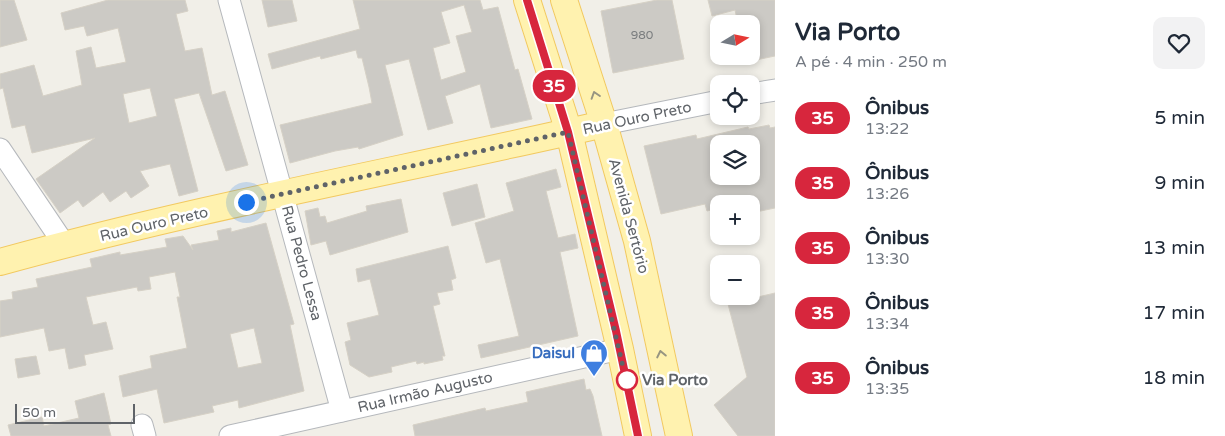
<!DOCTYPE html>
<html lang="pt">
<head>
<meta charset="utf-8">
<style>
	body { margin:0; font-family:"Varela Round",sans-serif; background:#f2f2f3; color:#1f2937; height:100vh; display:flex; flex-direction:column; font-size:19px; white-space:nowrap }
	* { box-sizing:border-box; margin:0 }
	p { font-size:16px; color:#747a83 }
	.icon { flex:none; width:28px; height:28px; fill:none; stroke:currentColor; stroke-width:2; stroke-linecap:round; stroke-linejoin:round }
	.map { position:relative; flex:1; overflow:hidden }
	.panel { display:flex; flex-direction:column; background:#fff; width:450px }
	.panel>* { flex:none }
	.badge { padding:0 10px; border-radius:16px; font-size:18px; line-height:32px }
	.needle { width:32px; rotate:80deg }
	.tools { position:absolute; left:710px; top:15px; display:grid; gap:10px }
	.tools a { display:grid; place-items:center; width:50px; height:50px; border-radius:10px; background:#fff; box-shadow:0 2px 8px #0003; font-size:25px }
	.scale { position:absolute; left:15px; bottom:12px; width:120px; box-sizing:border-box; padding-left:5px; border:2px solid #5f6368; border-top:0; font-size:14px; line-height:18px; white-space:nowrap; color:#5f6368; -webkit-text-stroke:4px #fff; paint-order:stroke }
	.you { position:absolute; width:25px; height:25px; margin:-12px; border:4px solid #fff; border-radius:50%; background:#1a73e8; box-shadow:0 0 0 8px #1a73e833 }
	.map>.badge { position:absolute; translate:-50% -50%; box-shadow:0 0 0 2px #fff }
	.round { display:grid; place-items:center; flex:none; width:52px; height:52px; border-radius:10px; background:#f2f2f3 }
	.headline { display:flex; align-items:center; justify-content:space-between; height:85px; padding:0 20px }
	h1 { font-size:24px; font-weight:700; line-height:38px }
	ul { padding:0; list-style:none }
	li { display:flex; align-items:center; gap:15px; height:65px; padding:0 20px }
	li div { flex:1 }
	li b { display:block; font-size:19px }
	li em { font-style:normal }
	li .badge { min-width:55px; font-weight:700; text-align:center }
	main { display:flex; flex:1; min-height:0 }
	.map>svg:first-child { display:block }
</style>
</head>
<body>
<main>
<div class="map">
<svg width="775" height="436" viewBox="0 0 775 436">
	<rect width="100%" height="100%" fill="#f1efe8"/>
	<!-- building -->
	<g fill="#cccac5" stroke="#d6d1c6" fill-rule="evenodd">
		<path d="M0,0H14L27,40L0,47Z"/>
		<path d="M108,0H185L188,11L176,14L185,51L202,48L212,95L225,91L248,165L226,171L199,93L174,99L198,191L179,196L170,164L140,171L149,186L131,198L126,191L110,202L103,192L83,207L78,200L60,213L36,179L95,138L32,153L25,125L12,128L3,88L0,89V74L34,65L43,96L82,85L76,51L91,47L96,68L126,62L118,28L87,36L84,26L65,30L61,13ZM150,88L157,116L129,123L123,94Z"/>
		<path d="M262,0H292L297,21L268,27Z"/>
		<path d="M353,0H480L483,10L498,7L515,70L518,69L532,119L491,128L480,84L445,96L453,123L428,130L409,59L385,65L403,135L359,149L358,147L335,151L290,163L280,125L372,103L369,87L362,58H358L356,50L321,59L320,56L272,69L268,54L360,29ZM464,5L472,32L456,36L466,72L441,80L433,48L450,43L441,12Z"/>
		<path d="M657,0H672L684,59L613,73L601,11Z"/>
		<path d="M708,0H775V56L751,61V24H738L735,10L712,16Z"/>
		<path d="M769,125L770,128L775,127V208L751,213V204H719V208L707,211L705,204L661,214L644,146L696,135L697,139L748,127L749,129ZM719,144H751V176H719Z"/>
		<path d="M556,169L561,187L546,191L558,238L575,234L578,248L560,252L578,336L481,358L478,345L519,336L500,259L486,263L475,223L514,211L506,183Z"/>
		<path d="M477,184L485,217L452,226L443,193Z"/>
		<path d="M401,199L408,232L330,255L326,241L311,245L305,211L318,208L320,217L325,216L327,223L367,211L366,206Z"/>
		<path d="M266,223L294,324L290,325L304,391L239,408L238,400L212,406L214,412L164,423L157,389L123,397L119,376L152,368L150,356L187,348L177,297H180L175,272L149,277L151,289L138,291L137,287L86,297L93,325L106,322L113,349L84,355L86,365L69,369L65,348L49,351L44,328L0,337V301L13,299L12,292L38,287L36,279L92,267L90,259L120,252V255L167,247L165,239L183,236L193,250L191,245L219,240L217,231L231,228V232ZM254,328L262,363L238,368L230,334Z"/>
		<path d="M448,246L456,278L451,280L453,290L437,293L440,304L433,306L445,356H442L443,360L424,364V362L417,364L416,361L391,367L392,372L369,377L350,365L345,342L351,340L347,323L379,315L370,279L358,282L356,269Z"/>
		<path d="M775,293V436H738L714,405L747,377L728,304Z"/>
		<path d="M36,356L40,374L18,378L15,359Z"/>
		<path d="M584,379L586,390L590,389L593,396L602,436H415L413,425L485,408L486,411L528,402L526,392Z"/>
		<path d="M104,393L111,424L108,425L111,436H11L8,425L42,417L44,426L79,418L75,401Z"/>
	</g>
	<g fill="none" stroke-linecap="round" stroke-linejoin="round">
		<!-- minor casing -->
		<g stroke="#b5b8bc" stroke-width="23">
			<g id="minor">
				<path d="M229,0L342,411"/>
				<path d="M751,94L775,90"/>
				<path d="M604,124L719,101"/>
				<path d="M0,149L64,244"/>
				<path d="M142,425L145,436"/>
				<path d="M230,436L620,349"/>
			</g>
		</g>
		<!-- major casing -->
		<g stroke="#f2c960" stroke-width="28">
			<g id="major">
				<path d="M527,0L569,132L620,349L638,436"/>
				<path d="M564,0L604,124L637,241L679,436"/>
				<path d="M0,262C199,207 403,170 604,124"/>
			</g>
		</g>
		<!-- minor -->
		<use href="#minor" stroke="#fff" stroke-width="21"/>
		<!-- major -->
		<use href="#major" stroke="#fff2af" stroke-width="26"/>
	</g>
	<!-- one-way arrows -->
	<defs><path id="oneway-chevron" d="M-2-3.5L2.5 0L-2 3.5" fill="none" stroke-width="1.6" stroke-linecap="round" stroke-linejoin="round" transform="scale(1.25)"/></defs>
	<g stroke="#979581">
		<use href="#oneway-chevron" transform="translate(595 95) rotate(-108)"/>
		<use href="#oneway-chevron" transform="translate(661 354) rotate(-102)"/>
	</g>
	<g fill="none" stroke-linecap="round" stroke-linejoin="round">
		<!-- line casing -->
		<g stroke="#fff" stroke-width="11">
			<path id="line" d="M527,0L568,132L616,331L638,436"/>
		</g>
		<!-- line -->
		<use href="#line" stroke="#d7263d" stroke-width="8"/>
		<!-- walk -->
		<path stroke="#5f6368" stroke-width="5" stroke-dasharray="0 9" d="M246,202L568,132L627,384V380"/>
	</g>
	<!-- icons -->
	<defs>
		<g id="shop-pin" transform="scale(1.4375)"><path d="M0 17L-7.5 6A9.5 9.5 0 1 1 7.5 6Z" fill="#3f7fe0" stroke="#fff"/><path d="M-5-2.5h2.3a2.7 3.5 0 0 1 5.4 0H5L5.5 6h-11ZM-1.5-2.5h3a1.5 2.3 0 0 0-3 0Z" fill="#fff"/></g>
	</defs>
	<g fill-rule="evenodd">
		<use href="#shop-pin" x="594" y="353"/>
	</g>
	<!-- markers -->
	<circle fill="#fff" stroke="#d7263d" stroke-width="2.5" cx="627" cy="380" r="10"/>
	<g text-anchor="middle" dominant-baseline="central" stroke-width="5" stroke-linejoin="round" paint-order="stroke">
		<!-- number labels -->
		<g font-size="12" fill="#7a7d7f">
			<text x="642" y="35">980</text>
		</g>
		<!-- street labels -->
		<g font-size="15" fill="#5f6368" stroke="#fff">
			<text transform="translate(637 118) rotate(-12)">Rua Ouro Preto</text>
			<text transform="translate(629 216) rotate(75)">Avenida Sertório</text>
			<text transform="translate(154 224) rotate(-13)">Rua Ouro Preto</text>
			<text transform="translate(302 263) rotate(75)">Rua Pedro Lessa</text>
			<text transform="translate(425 392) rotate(-13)">Rua Irmão Augusto</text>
		</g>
		<!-- shop labels -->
		<g font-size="15" font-weight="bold" fill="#366cbe" stroke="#fff" text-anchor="end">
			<text x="575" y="353">Daisul</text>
		</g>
		<!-- stop labels -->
		<g font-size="15" font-weight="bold" fill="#5f6368" stroke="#fff" text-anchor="start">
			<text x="642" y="380">Via Porto</text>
		</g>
	</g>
</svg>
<div class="tools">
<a><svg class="needle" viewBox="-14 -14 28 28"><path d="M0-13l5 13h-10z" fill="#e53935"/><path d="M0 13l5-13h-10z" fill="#747a83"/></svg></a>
<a><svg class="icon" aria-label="locate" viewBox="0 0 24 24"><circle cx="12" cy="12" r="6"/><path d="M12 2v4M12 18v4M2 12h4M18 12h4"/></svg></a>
<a><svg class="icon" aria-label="layers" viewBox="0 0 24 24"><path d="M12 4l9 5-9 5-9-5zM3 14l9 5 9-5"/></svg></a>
<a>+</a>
<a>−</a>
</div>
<div class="scale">50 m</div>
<div class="you" style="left:246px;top:202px"></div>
<b class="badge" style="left:554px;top:86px;background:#d7263d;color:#fff">35</b>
</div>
<section class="panel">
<div class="headline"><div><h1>Via Porto</h1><p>A pé · 4 min · 250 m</p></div><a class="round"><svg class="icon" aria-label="heart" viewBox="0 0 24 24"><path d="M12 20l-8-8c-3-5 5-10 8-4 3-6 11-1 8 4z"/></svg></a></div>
<ul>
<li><span class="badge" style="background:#d7263d;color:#fff">35</span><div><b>Ônibus</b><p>13:22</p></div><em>5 min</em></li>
<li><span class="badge" style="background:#d7263d;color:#fff">35</span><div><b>Ônibus</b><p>13:26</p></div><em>9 min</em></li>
<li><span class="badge" style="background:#d7263d;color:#fff">35</span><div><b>Ônibus</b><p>13:30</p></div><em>13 min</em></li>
<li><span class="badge" style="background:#d7263d;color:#fff">35</span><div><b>Ônibus</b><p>13:34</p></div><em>17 min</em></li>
<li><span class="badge" style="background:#d7263d;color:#fff">35</span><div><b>Ônibus</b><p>13:35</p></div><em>18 min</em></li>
</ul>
</section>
</main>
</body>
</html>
